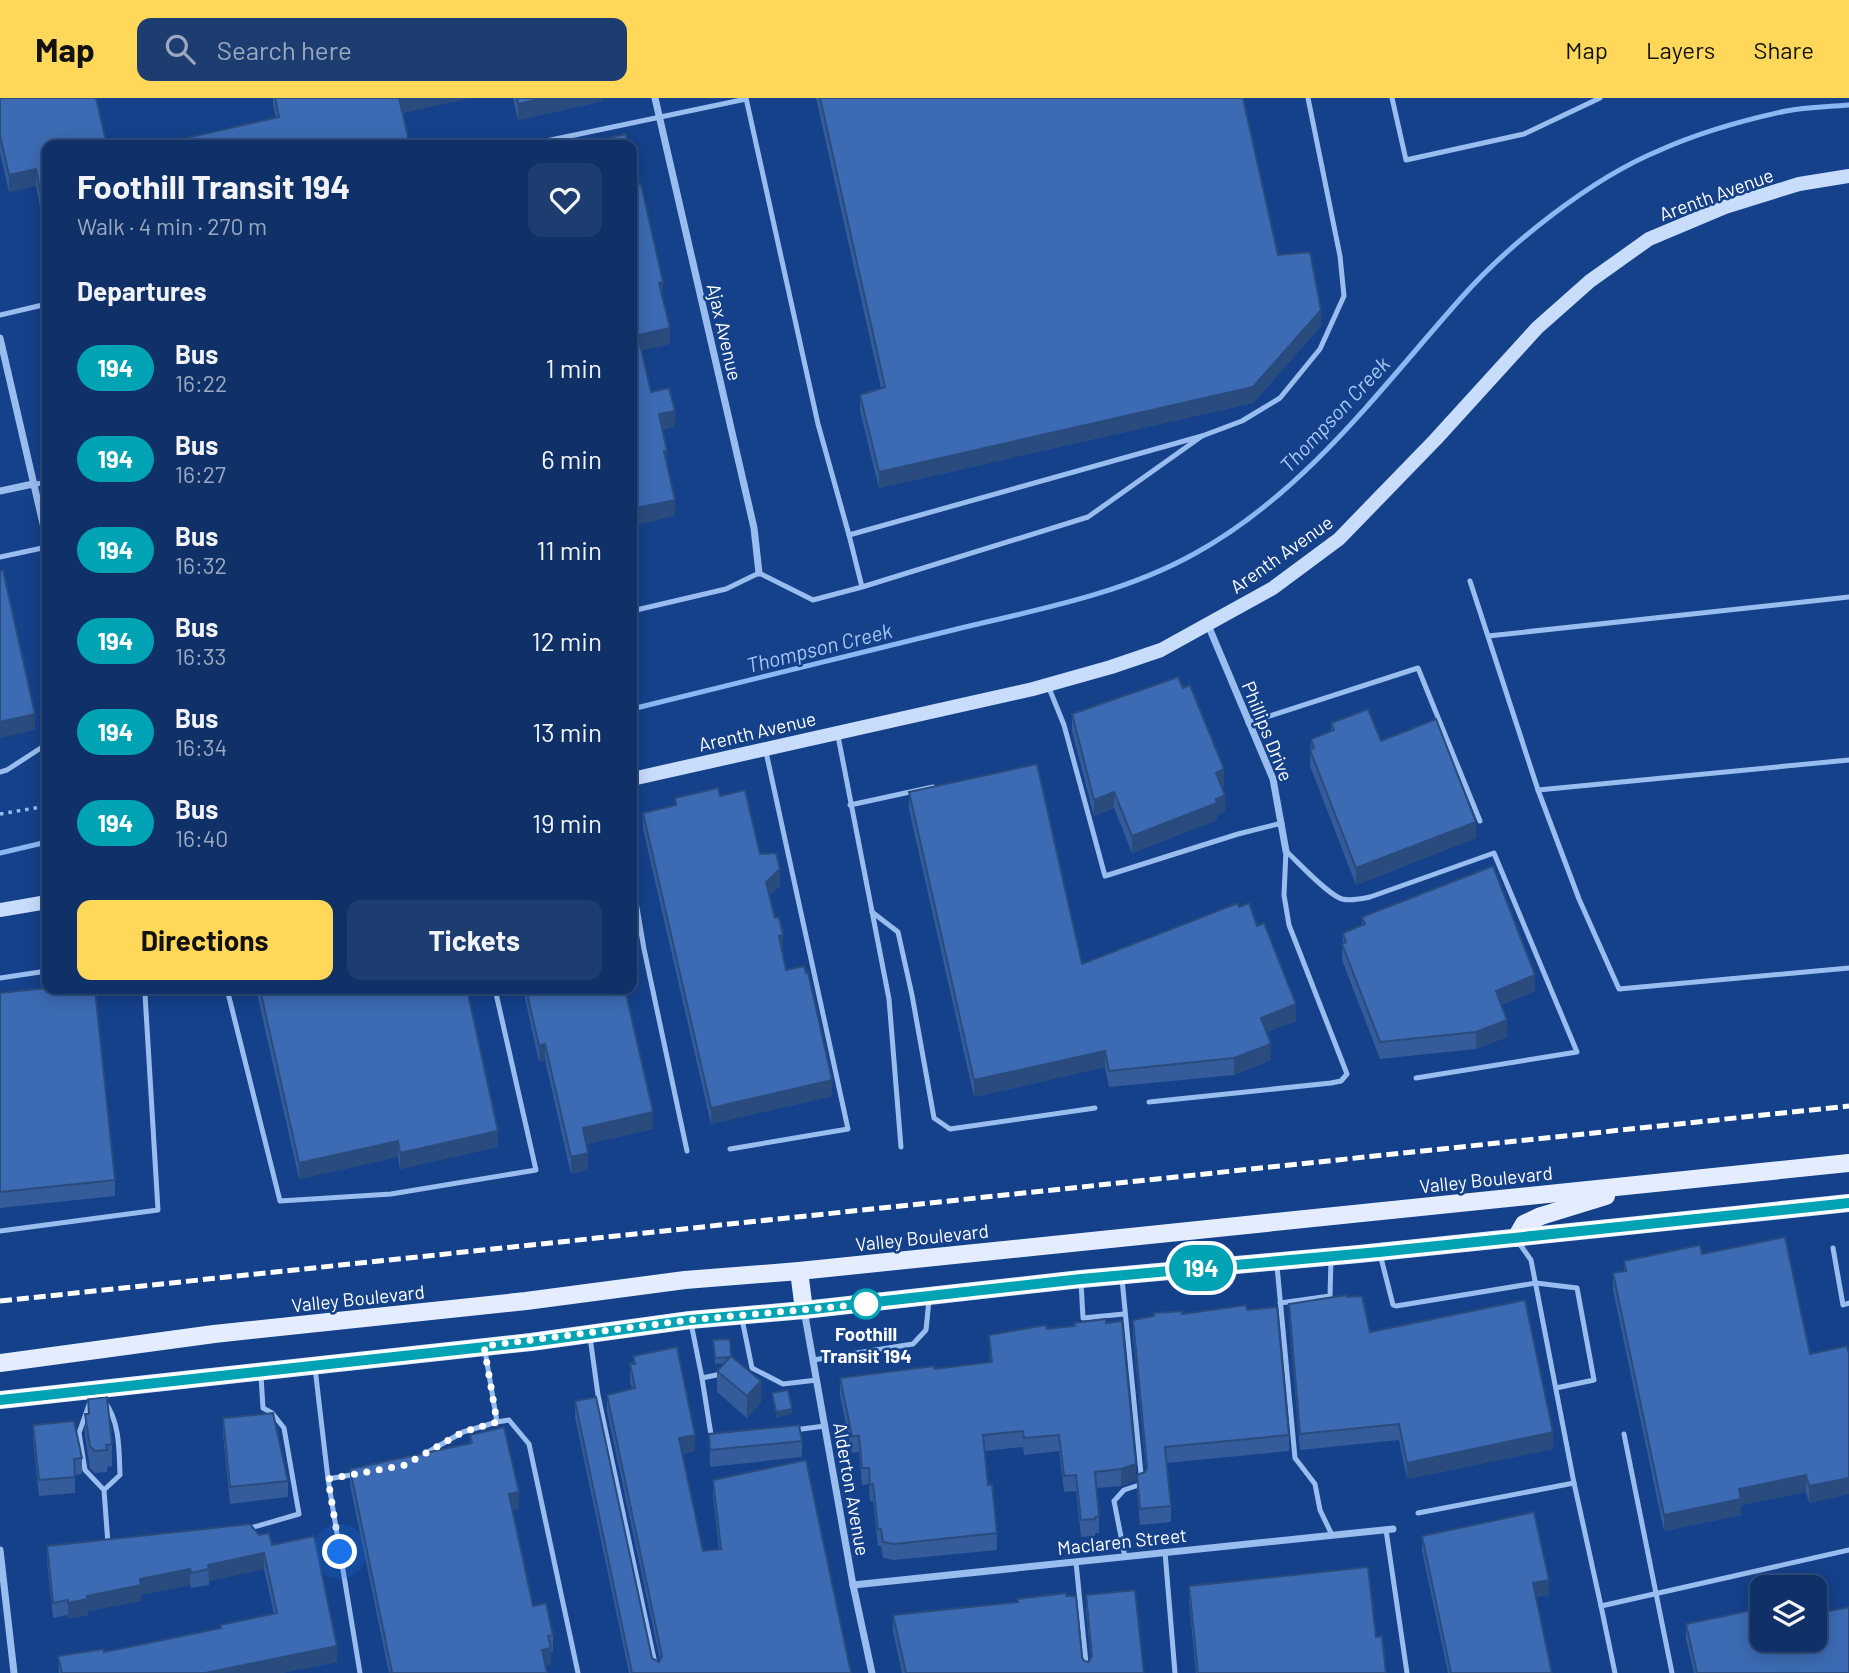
<!DOCTYPE html>
<html lang="en">
<head>
<meta charset="utf-8">
<style>
	body { margin:0; font-family:Barlow,sans-serif; background:#1d3d71; color:#f1f3f6; height:100vh; display:flex; flex-direction:column; font-size:26px; white-space:nowrap }
	* { box-sizing:border-box; margin:0 }
	p { font-size:23px; color:#9ba9c0 }
	.icon { flex:none; width:38px; height:38px; fill:none; stroke:currentColor; stroke-width:2; stroke-linecap:round; stroke-linejoin:round }
	.map { position:relative; flex:1; overflow:hidden }
	.sheet { position:absolute; left:42px; top:42px; width:595px; height:854px; display:flex; flex-direction:column; background:#0f3168; border-radius:14px; box-shadow:0 4px 18px #0003,0 0 0 2px #2f4c7c }
	.sheet>* { flex:none }
	.badge { padding:0 14px; border-radius:23px; font-size:24px; line-height:46px }
	.tools { position:absolute; left:1750px; top:1477px; display:grid; gap:14px }
	.tools a { display:grid; place-items:center; width:77px; height:77px; border-radius:14px; background:#0f3168; box-shadow:0 4px 18px #0003,0 0 0 2px #2f4c7c; font-size:35px }
	.you { position:absolute; width:35px; height:35px; margin:-18px; border:5px solid #fff; border-radius:50%; background:#1a73e8; box-shadow:0 0 0 10px #1a73e833 }
	.map>.badge { position:absolute; translate:-50% -50%; box-shadow:0 0 0 4px #fff }
	h2 { padding:0 35px; font-size:26px; line-height:63px }
	.round { display:grid; place-items:center; flex:none; width:74px; height:74px; border-radius:14px; background:#1d3d71 }
	.summary { display:flex; align-items:center; justify-content:space-between; height:119px; padding:0 35px }
	h1 { font-size:33px; font-weight:700; line-height:52px }
	.action { display:flex; gap:14px; margin-top:auto; padding:14px 35px }
	.action a { flex:1; height:80px; border-radius:14px; background:#ffd759; color:#111; font-size:28px; font-weight:700; line-height:80px; text-align:center }
	.action a+a { background:#1d3d71; color:#f1f3f6 }
	ul { padding:0; list-style:none }
	li { display:flex; align-items:center; gap:21px; height:91px; padding:0 35px }
	li div { flex:1 }
	li b { display:block; font-size:26px }
	li em { font-style:normal }
	li .badge { min-width:77px; font-weight:700; text-align:center }
	header { display:flex; align-items:center; gap:42px; box-sizing:border-box; height:98px; padding:0 35px; background:#ffd759; color:#111 }
	header strong { font-size:33px }
	nav { display:flex; gap:38px; margin-inline-start:auto; font-size:24px }
	.search { width:490px; height:63px; background:#1d3d71; display:flex; align-items:center; gap:18px; box-sizing:border-box; padding:0 24px; border-radius:14px; color:#9ba9c0; font-size:26px }
	.map>svg:first-child { display:block }
</style>
</head>
<body>
<header>
<strong>Map</strong>
<div class="search"><svg class="icon" aria-label="search" viewBox="0 0 24 24"><circle cx="10" cy="10" r="6"/><path d="M15 15l6 6"/></svg>Search here</div>
<nav><a>Map</a><a>Layers</a><a>Share</a></nav>
</header>
<div class="map">
<svg width="1849" height="1575" viewBox="0 0 1849 1575">
	<rect width="100%" height="100%" fill="#14418a"/>
	<g fill="none" stroke-linecap="round" stroke-linejoin="round">
		<!-- stream -->
		<g stroke="#8cb7f3" stroke-width="5">
			<path d="M632,611C739,585 846,559 953,532C1035,512 1120,497 1194,456C1304,396 1380,291 1462,199C1510,145 1591,81 1658,53C1698,35 1744,22 1786,13C1806,9 1828,9 1849,7"/>
			<path d="M0,755L47,744"/>
		</g>
		<!-- path -->
		<path stroke="#9abdf0" stroke-width="3.5" stroke-dasharray="3.5 5" stroke-linecap="butt" d="M0,716L47,708"/>
		<!-- lane -->
		<g stroke="#9abdf0" stroke-width="5">
			<path d="M746,0L818,326L849,437"/>
			<path d="M1392,0L1406,62L1524,36L1600,0"/>
			<path d="M527,47L746,1"/>
			<path d="M0,217L47,206"/>
			<path d="M1202,338L1242,323L1280,300L1320,251L1344,198L1340,158L1308,0"/>
			<path d="M33,386L47,385"/>
			<path d="M0,459L47,449"/>
			<path d="M1470,483L1538,692"/>
			<path d="M632,513L726,491L759,475L813,502L862,489L1088,419L1202,338L849,437L862,489"/>
			<path d="M1488,538L1849,499"/>
			<path d="M1049,590L1064,627L1105,778L1238,736L1282,725"/>
			<path d="M1248,625L1418,570L1480,723"/>
			<path d="M838,638L889,901L901,1049"/>
			<path d="M1849,662L1538,692L1579,801L1619,891L1849,870"/>
			<path d="M0,674L7,672L47,646"/>
			<path d="M850,707L933,689"/>
			<path d="M1286,753C1298,764 1328,797 1342,801C1350,803 1361,801 1370,799L1494,755L1577,954L1416,980"/>
			<path d="M632,780L644,851L687,1053"/>
			<path d="M872,814L898,834L912,897L934,1020L950,1031L1095,1010"/>
			<path d="M0,880L47,873"/>
			<path d="M227,891L280,1103L391,1096L536,1072L495,891"/>
			<path d="M1149,1004L1331,985L1341,983L1347,976L1289,827L1284,797L1286,753"/>
			<path d="M730,1051L848,1031L766,654"/>
			<path d="M0,1133L158,1112L145,896L138,891"/>
			<path d="M1519,1145L1531,1162L1574,1385"/>
			<path d="M1833,1150L1843,1207L1849,1205"/>
			<path d="M1380,1156L1393,1207L1396,1208L1536,1185L1577,1190L1594,1282L1556,1290"/>
			<path d="M1277,1168L1295,1360L1315,1386L1320,1412L1332,1437"/>
			<path d="M1122,1181L1142,1386L1124,1392L1114,1403L1125,1459"/>
			<path d="M1081,1184L1083,1220L1124,1216"/>
			<path d="M1280,1205L1330,1198L1331,1161"/>
			<path d="M742,1221L752,1270L783,1286L817,1282"/>
			<path d="M691,1225L702,1280L712,1343"/>
			<path d="M590,1239L598,1297L657,1575"/>
			<path d="M813,1262L913,1246L926,1232L929,1202"/>
			<path d="M315,1270L328,1381L360,1575"/>
			<path d="M702,1280L721,1276"/>
			<path d="M91,1301L79,1335L85,1372L104,1392L108,1446"/>
			<path d="M497,1324L509,1322L529,1346L578,1575"/>
			<path d="M794,1332L825,1328"/>
			<path d="M1624,1336L1672,1575"/>
			<path d="M421,1358L463,1334L497,1324L485,1253"/>
			<path d="M328,1381L356,1376"/>
			<path d="M104,1392L120,1377C119,1352 120,1325 105,1304"/>
			<path d="M1418,1415L1574,1385L1601,1508L1849,1452"/>
			<path d="M247,1431L299,1416L284,1330L272,1315L263,1310L261,1278"/>
			<path d="M1386,1432L1407,1575"/>
			<path d="M1165,1454L1175,1575"/>
			<path d="M1076,1464L1087,1575"/>
			<path d="M1601,1508L1615,1575"/>
		</g>
		<!-- street -->
		<g stroke="#9abdf0" stroke-width="7">
			<path d="M655,0L754,430L759,475"/>
			<path d="M0,240L47,443"/>
			<path d="M0,393L33,386"/>
			<path d="M1208,527L1273,681L1286,753"/>
			<path d="M804,1212L853,1487L872,1575"/>
			<path d="M0,1452L14,1575"/>
			<path d="M853,1487L1393,1431"/>
		</g>
		<!-- secondary -->
		<g stroke="#c8dcfb" stroke-width="14">
			<path d="M632,681L1033,591L1111,569L1161,552L1273,490L1339,441L1436,341L1537,230L1590,183L1649,141L1725,109L1799,86L1849,78"/>
			<path d="M0,812L47,804"/>
		</g>
		<!-- primary -->
		<g stroke="#e3edff" stroke-width="18">
			<path d="M1516,1140L1524,1126L1541,1118L1606,1098"/>
			<path d="M799,1173L804,1212"/>
			<path d="M0,1265L214,1236L526,1203L685,1182L799,1173L1849,1065"/>
			<path d="M0,1302L531,1244L690,1222L804,1212L1081,1181L1359,1156L1849,1105"/>
		</g>
		<!-- rail -->
		<path stroke="#fff" stroke-width="5" stroke-dasharray="12 5" stroke-linecap="butt" d="M0,1203L1849,1008"/>
	</g>
	<!-- wall -->
	<g fill="#345c9a">
		<path d="M0,0L47,47V145L36,88L9,94L0,54Z"/>
		<path d="M273,0H470L402,15L276,20L273,6Z"/>
		<path d="M513,0H603V3L518,22Z"/>
		<path d="M816,0H1243L1278,157L1321,228L1253,305L879,390L860,313V297L881,290Z"/>
		<path d="M1072,616L1224,688L1221,689L1225,714L1217,717V722L1132,755L1114,710L1094,718L1072,633Z"/>
		<path d="M1331,625L1476,740L1356,787L1310,668L1311,641L1331,633Z"/>
		<path d="M909,694L1082,866L1239,809L1296,923L1267,934L1271,962L1234,977L1109,989L1105,969L974,999L909,711Z"/>
		<path d="M720,698L760,756L780,788L769,797L786,872L832,998L711,1026L643,731V715L675,708V700Z"/>
		<path d="M1362,819L1535,893L1501,907L1507,939L1476,951L1380,961L1342,862L1343,835L1362,827Z"/>
		<path d="M256,891H467L498,1049L400,1071L398,1059L299,1081Z"/>
		<path d="M523,891H625L653,1031L586,1046L588,1072L571,1076L545,962L539,964Z"/>
		<path d="M0,895L115,1082V1098L0,1110Z"/>
		<path d="M1702,1156L1810,1256H1849V1396L1809,1405L1806,1394L1741,1407V1417L1664,1433L1613,1192V1175L1624,1173V1163Z"/>
		<path d="M1347,1199L1370,1234L1553,1351L1407,1381L1399,1342L1300,1352L1289,1222V1206Z"/>
		<path d="M1247,1212L1289,1337V1353L1167,1365L1171,1408V1424L1140,1427L1137,1393V1377L1145,1374L1146,1372L1133,1238V1222L1182,1216Z"/>
		<path d="M1047,1231L1136,1382L1121,1388L1096,1390L1099,1418V1435H1095V1438L1081,1439L1076,1393L1064,1394L1059,1353L1024,1357L1023,1349L984,1353L988,1387L997,1435V1452L894,1462L883,1460L881,1448H878L873,1403H870L869,1386L862,1387L859,1354L852,1355L840,1297V1280L990,1265L989,1237Z"/>
		<path d="M713,1242L731,1258L761,1304L747,1320L717,1294V1273L724,1265L715,1266Z"/>
		<path d="M633,1258L695,1353L682,1356L703,1453L719,1451L713,1398V1382L851,1575H629L575,1319V1303L652,1560L659,1564L660,1562L607,1313V1297L632,1291L630,1283V1266H633Z"/>
		<path d="M85,1316L112,1346V1368L107,1369V1374L95,1375L90,1370L85,1338Z"/>
		<path d="M223,1320L288,1383V1399L230,1406L223,1337Z"/>
		<path d="M33,1327L82,1360V1376L75,1377V1395L39,1398L33,1343Z"/>
		<path d="M709,1336L802,1343V1359L710,1369Z"/>
		<path d="M470,1337L519,1411L512,1412L533,1508L553,1537V1553L551,1554V1567L545,1568L389,1575L350,1387V1371L470,1345Z"/>
		<path d="M259,1437L272,1447L337,1564L282,1575H59L58,1558L104,1554L220,1530V1527L274,1516L264,1471L209,1483V1487L191,1490L190,1487L141,1497V1503L88,1513V1517L68,1521V1517L53,1520L47,1464V1448Z"/>
		<path d="M1422,1438L1549,1497L1536,1499L1552,1575H1448L1422,1453Z"/>
		<path d="M1189,1488L1376,1539L1386,1575H1196L1189,1504Z"/>
		<path d="M1086,1497L1144,1575H902L893,1533V1517L1082,1559L1084,1563L1088,1564L1091,1560L1086,1513Z"/>
		<path d="M1686,1526L1762,1542L1849,1575H1694L1686,1541Z"/>
	</g>
	<!-- shaded-wall -->
	<g fill="#2a4b7d">
		<path d="M399,0H470L399,16Z"/>
		<path d="M544,0H603V3L518,22V6Z"/>
		<path d="M36,71V88L9,94V77Z"/>
		<path d="M663,184V200L659,201V185Z"/>
		<path d="M1321,212V228L1253,305L879,390V374Z"/>
		<path d="M670,230V246L638,254V237Z"/>
		<path d="M675,313V329L659,333V316Z"/>
		<path d="M664,353H667V369Z"/>
		<path d="M675,402V418L632,428V411Z"/>
		<path d="M35,616V632L0,640V624Z"/>
		<path d="M1224,671V688L1216,691V675Z"/>
		<path d="M1114,694V710L1094,718V702Z"/>
		<path d="M1225,697V714L1217,717V722L1132,755V738Z"/>
		<path d="M1476,724V740L1356,787V770Z"/>
		<path d="M780,771V788L766,800V784Z"/>
		<path d="M783,837V854L779,855V838Z"/>
		<path d="M1535,877V893L1496,909V893Z"/>
		<path d="M1296,906V923L1261,936V920Z"/>
		<path d="M1507,922V939L1476,951V934Z"/>
		<path d="M545,946V962L539,964V948Z"/>
		<path d="M1271,946V962L1234,977V960Z"/>
		<path d="M1105,953V969L974,999V982Z"/>
		<path d="M832,982V998L711,1026V1010Z"/>
		<path d="M653,1014V1031L583,1047V1030Z"/>
		<path d="M498,1033V1049L400,1071V1055Z"/>
		<path d="M398,1043V1059L299,1081V1065Z"/>
		<path d="M588,1055V1072L571,1076V1059Z"/>
		<path d="M761,1283V1304L747,1320V1298Z"/>
		<path d="M792,1311V1316L776,1320V1314Z"/>
		<path d="M1553,1334V1351L1407,1381V1365Z"/>
		<path d="M695,1337V1353L679,1356V1340Z"/>
		<path d="M1136,1366V1382L1121,1388V1371Z"/>
		<path d="M1806,1377V1394L1741,1407V1417L1664,1433V1417L1739,1391Z"/>
		<path d="M1849,1380V1396L1809,1405V1388Z"/>
		<path d="M519,1394V1411L509,1413V1396Z"/>
		<path d="M264,1455V1471L209,1483L208,1467Z"/>
		<path d="M190,1471V1487L141,1497V1503L88,1513V1517L68,1521V1505L87,1498L140,1481Z"/>
		<path d="M1549,1482V1497L1533,1500V1485Z"/>
		<path d="M337,1548V1564L282,1575H205Z"/>
		<path d="M551,1550V1567L542,1569V1552Z"/>
	</g>
	<!-- building -->
	<g fill="#3c6bb3" stroke="#2a4b7d" stroke-width="2">
		<path d="M0,0H96L107,47H47V129L36,71L9,77L0,38Z"/>
		<path d="M275,0H399L410,47H155L279,19Z"/>
		<path d="M517,0H544L518,6Z"/>
		<path d="M820,0H1243L1278,157L1310,154L1321,212L1253,289L879,374L860,297L885,289Z"/>
		<path d="M626,36L628,47H576Z"/>
		<path d="M632,63L637,86H641L663,184L659,185L670,230L638,237L651,294L669,290L675,313L659,316L667,353H664L675,402L632,411Z"/>
		<path d="M3,472L35,616L0,624V473Z"/>
		<path d="M1178,579L1183,590L1190,587L1224,671L1216,675L1225,697L1216,701L1217,705L1132,738L1114,694L1094,702L1072,616Z"/>
		<path d="M1368,611L1381,643L1436,621L1476,724L1356,770L1310,652L1314,650L1311,641L1334,632L1331,625Z"/>
		<path d="M1037,666L1082,866L1238,805L1239,809L1249,805L1257,828L1264,825L1296,906L1261,920L1271,946L1234,960L1109,973L1105,953L974,982L909,694Z"/>
		<path d="M718,690L720,698L745,692L760,756L776,755L780,771L766,784L775,820L779,819L783,837L779,838L786,872L804,868L806,875L808,874L832,982L711,1010L643,715L676,707L675,700Z"/>
		<path d="M1493,768L1535,877L1496,893L1507,922L1476,934L1380,944L1342,846L1346,844L1343,835L1365,826L1362,819Z"/>
		<path d="M47,890L95,891L115,1082L0,1094V895Z"/>
		<path d="M260,891H467L498,1033L400,1055L398,1043L299,1065Z"/>
		<path d="M526,891H625L653,1014L583,1030L588,1055L571,1059L545,946L539,948Z"/>
		<path d="M1785,1139L1810,1256L1847,1248L1849,1256V1380L1809,1388L1806,1377L1739,1391L1741,1401L1664,1417L1613,1175L1626,1173L1624,1163L1700,1147L1702,1156Z"/>
		<path d="M1347,1197V1199L1362,1198L1370,1234L1525,1202L1553,1334L1407,1365L1399,1326L1300,1336L1289,1206Z"/>
		<path d="M1246,1207L1247,1212L1277,1209L1289,1337L1165,1349L1171,1408L1140,1411L1137,1377L1145,1374L1147,1369L1133,1222L1154,1218V1215L1182,1213V1216Z"/>
		<path d="M1106,1221V1225L1122,1223L1136,1366L1121,1371L1095,1374L1099,1418L1095,1419V1421L1081,1422L1076,1377L1064,1378L1059,1337L1024,1340L1023,1333L983,1337L988,1387L992,1386L997,1435L894,1446L883,1444L881,1431L878,1432L873,1386L870,1387L869,1370H862L859,1338H852L840,1280L934,1268L935,1271L992,1264L989,1237L1046,1227L1047,1231L1075,1228L1074,1225Z"/>
		<path d="M730,1241L731,1259L715,1260L713,1242Z"/>
		<path d="M677,1249L695,1337L679,1340L703,1453L721,1451L713,1382L806,1362L851,1575H632L575,1303L596,1299L652,1560L659,1564L662,1558L607,1297L635,1290L630,1266H635L633,1258Z"/>
		<path d="M731,1258L761,1283L747,1298L717,1273Z"/>
		<path d="M788,1292L792,1311L776,1314L772,1295Z"/>
		<path d="M107,1299L112,1346L106,1347L107,1352L95,1353L90,1348L85,1316H89L88,1301Z"/>
		<path d="M273,1315L288,1383L230,1389L223,1320Z"/>
		<path d="M74,1323L82,1360L74,1361L75,1379L39,1382L33,1327Z"/>
		<path d="M799,1327L802,1343L710,1352L709,1336Z"/>
		<path d="M504,1329L519,1394L509,1396L533,1508L546,1505L553,1537L548,1538L551,1550L542,1552L547,1575H389L392,1574L350,1371L472,1345L470,1337Z"/>
		<path d="M1534,1414L1549,1482L1533,1485L1552,1575H1451L1422,1438Z"/>
		<path d="M250,1426L259,1437L269,1435L272,1447L314,1438L337,1548L205,1575H62L58,1558L103,1551L104,1554L221,1530L220,1527L277,1515L264,1455L208,1467L209,1471L191,1475L190,1471L140,1481L141,1487L87,1498L88,1501L68,1505V1502L53,1505L47,1448Z"/>
		<path d="M1368,1469L1376,1539L1382,1538L1386,1575H1198L1189,1488Z"/>
		<path d="M1135,1492L1144,1575H906L893,1517L1018,1504L1017,1501L1066,1495V1498H1076L1082,1559L1084,1563L1088,1564L1092,1558L1086,1497Z"/>
		<path d="M1849,1509V1575H1697L1686,1526L1762,1510V1542H1815V1516Z"/>
	</g>
	<g fill="none" stroke-linecap="round" stroke-linejoin="round">
		<!-- line casing -->
		<g stroke="#fff" stroke-width="16">
			<path id="line" d="M0,1302L531,1244L690,1222L804,1212L1081,1181L1379,1154L1849,1105"/>
		</g>
		<!-- line -->
		<use href="#line" stroke="#00a3b4" stroke-width="10"/>
		<!-- walk -->
		<path stroke="#fff" stroke-width="7" stroke-dasharray="0 12.6" d="M340,1454L328,1381L405,1367L463,1334L497,1324L484,1248L690,1222L866,1206"/>
	</g>
	<!-- markers -->
	<circle fill="#fff" stroke="#00a3b4" stroke-width="3.5" cx="866" cy="1206" r="14"/>
	<g text-anchor="middle" dominant-baseline="central" stroke-width="5" stroke-linejoin="round" paint-order="stroke">
		<!-- street labels -->
		<g font-size="19" fill="#fff" stroke="#14418a">
			<text transform="translate(1716 96) rotate(-20)">Arenth Avenue</text>
			<text transform="translate(725 234) rotate(77)">Ajax Avenue</text>
			<text transform="translate(1281 456) rotate(-35)">Arenth Avenue</text>
			<text transform="translate(757 633) rotate(-13)">Arenth Avenue</text>
			<text transform="translate(1268 633) rotate(68)">Phillips Drive</text>
			<text transform="translate(1486 1081) rotate(-6)">Valley Boulevard</text>
			<text transform="translate(922 1139) rotate(-6)">Valley Boulevard</text>
			<text transform="translate(358 1200) rotate(-6)">Valley Boulevard</text>
			<text transform="translate(852 1391) rotate(80)">Alderton Avenue</text>
			<text transform="translate(1122 1443) rotate(-6)">Maclaren Street</text>
		</g>
		<!-- stop labels -->
		<g font-size="19" font-weight="bold" fill="#fff" stroke="#14418a">
			<text x="866" y="1235">Foothill<tspan x="866" dy="22">Transit 194</tspan></text>
		</g>
		<!-- water labels -->
		<g font-size="21" font-style="italic" fill="#a6c7f7" stroke="#14418a">
			<text transform="translate(1334 316) rotate(-47)">Thompson Creek</text>
			<text transform="translate(819 549) rotate(-14)">Thompson Creek</text>
		</g>
	</g>
</svg>
<div class="tools">
<a><svg class="icon" aria-label="layers" viewBox="0 0 24 24"><path d="M12 4l9 5-9 5-9-5zM3 14l9 5 9-5"/></svg></a>
</div>
<div class="you" style="left:340px;top:1454px"></div>
<b class="badge" style="left:1201px;top:1170px;background:#00a3b4;color:#fff">194</b>
<section class="sheet">
<div class="summary"><div><h1>Foothill Transit 194</h1><p>Walk · 4 min · 270 m</p></div><a class="round"><svg class="icon" aria-label="heart" viewBox="0 0 24 24"><path d="M12 20l-8-8c-3-5 5-10 8-4 3-6 11-1 8 4z"/></svg></a></div>
<h2>Departures</h2>
<ul>
<li><span class="badge" style="background:#00a3b4;color:#fff">194</span><div><b>Bus</b><p>16:22</p></div><em>1 min</em></li>
<li><span class="badge" style="background:#00a3b4;color:#fff">194</span><div><b>Bus</b><p>16:27</p></div><em>6 min</em></li>
<li><span class="badge" style="background:#00a3b4;color:#fff">194</span><div><b>Bus</b><p>16:32</p></div><em>11 min</em></li>
<li><span class="badge" style="background:#00a3b4;color:#fff">194</span><div><b>Bus</b><p>16:33</p></div><em>12 min</em></li>
<li><span class="badge" style="background:#00a3b4;color:#fff">194</span><div><b>Bus</b><p>16:34</p></div><em>13 min</em></li>
<li><span class="badge" style="background:#00a3b4;color:#fff">194</span><div><b>Bus</b><p>16:40</p></div><em>19 min</em></li>
</ul>
<div class="action"><a>Directions</a><a>Tickets</a></div>
</section>
</div>
</body>
</html>
